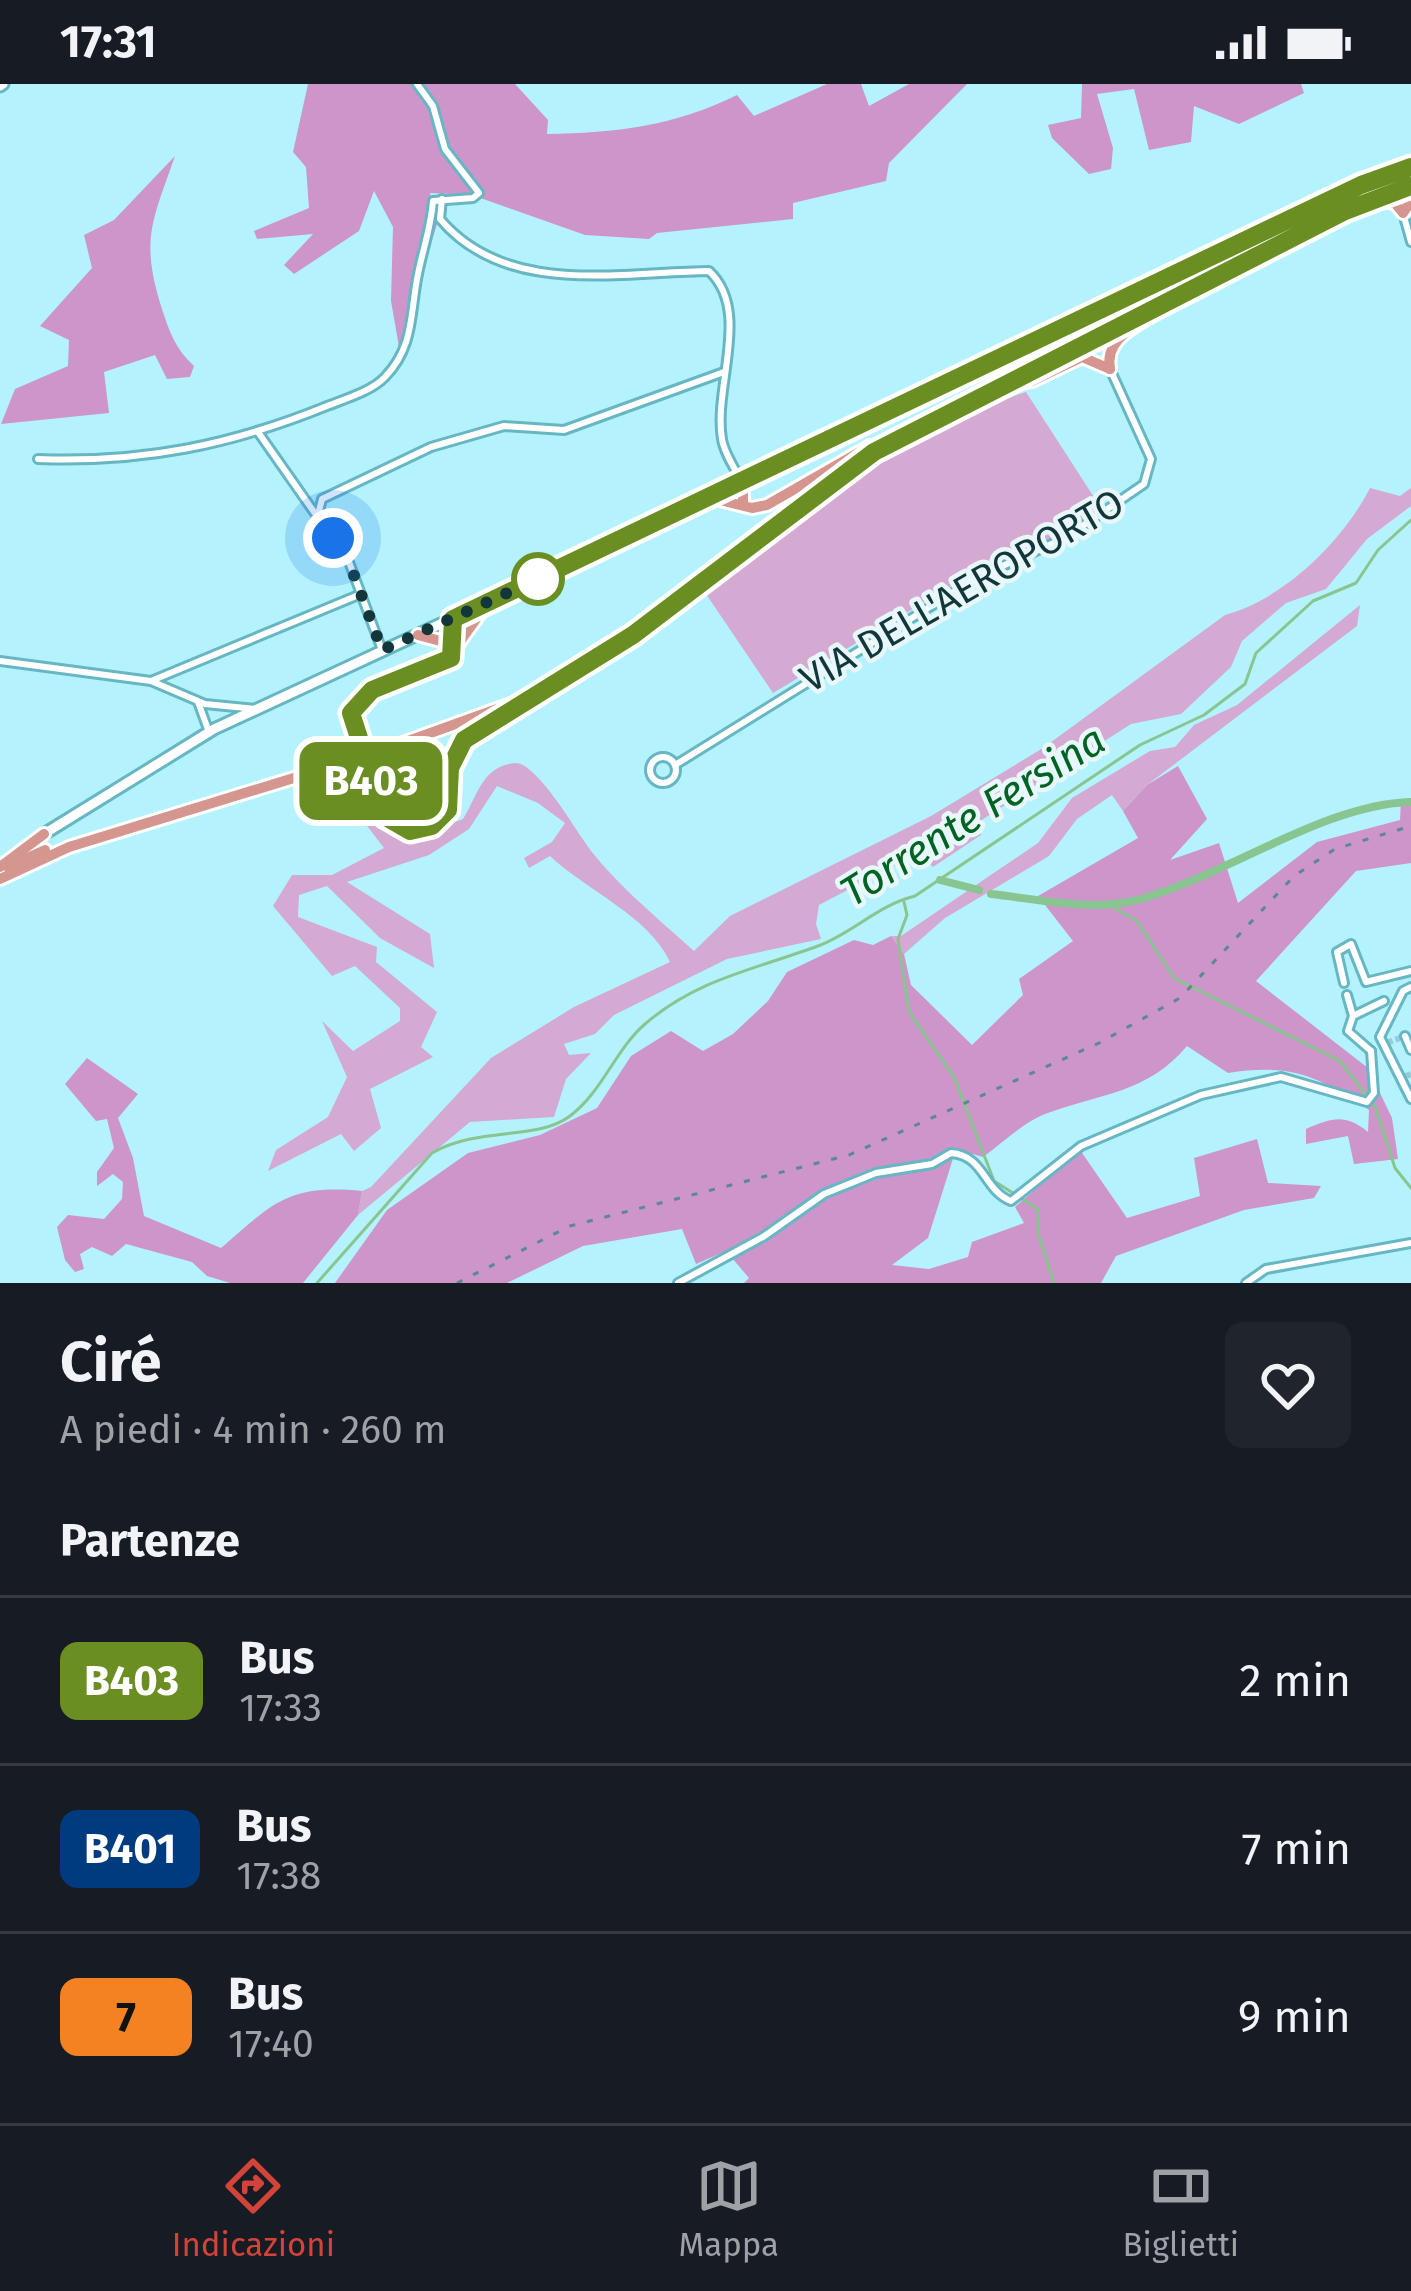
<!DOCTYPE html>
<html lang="it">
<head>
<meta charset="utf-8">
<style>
	body { margin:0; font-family:"Fira Sans",sans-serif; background:#20242c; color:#f1f3f6; height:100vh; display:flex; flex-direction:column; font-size:45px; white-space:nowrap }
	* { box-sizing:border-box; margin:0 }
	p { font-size:39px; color:#9ea1a6 }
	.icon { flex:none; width:66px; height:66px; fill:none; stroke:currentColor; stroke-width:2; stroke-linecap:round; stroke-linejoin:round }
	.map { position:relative; height:1199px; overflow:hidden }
	.drawer { display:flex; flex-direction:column; background:#171b24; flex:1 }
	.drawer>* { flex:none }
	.badge { padding:0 24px; border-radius:18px; font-size:42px; line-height:78px }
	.you { position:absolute; width:60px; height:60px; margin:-30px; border:9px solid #fff; border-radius:50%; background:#1a73e8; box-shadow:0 0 0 18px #1a73e833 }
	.map>.badge { position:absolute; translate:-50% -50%; box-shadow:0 0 0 6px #fff }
	h2 { padding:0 60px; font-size:45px; line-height:108px }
	.round { display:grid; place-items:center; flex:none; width:126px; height:126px; border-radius:18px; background:#20242c }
	.overview { display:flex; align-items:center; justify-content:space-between; height:204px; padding:0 60px }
	h1 { font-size:57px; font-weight:700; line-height:90px }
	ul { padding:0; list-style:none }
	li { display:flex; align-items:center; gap:36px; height:168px; padding:0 60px; border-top:3px solid #363941 }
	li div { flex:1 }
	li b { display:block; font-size:45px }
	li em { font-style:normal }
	li .badge { min-width:132px; font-weight:700; text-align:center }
	.status { display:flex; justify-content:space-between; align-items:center; height:84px; padding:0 60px; background:#171b24; direction:ltr }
	.status svg { height:33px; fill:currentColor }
	.menu { display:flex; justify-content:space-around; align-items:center; height:168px; border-top:3px solid #363941; background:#171b24; font-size:33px; color:#9ea1a6 }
	.menu a { display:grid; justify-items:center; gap:6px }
	.menu .selected { color:#d24439 }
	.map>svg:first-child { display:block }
</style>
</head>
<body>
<div class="status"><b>17:31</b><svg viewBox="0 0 49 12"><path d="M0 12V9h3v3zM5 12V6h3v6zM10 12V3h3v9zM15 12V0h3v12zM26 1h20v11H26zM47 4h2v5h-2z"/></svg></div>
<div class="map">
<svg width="1411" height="1199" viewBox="0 0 1411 1199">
	<rect width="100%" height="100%" fill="#b4f3fd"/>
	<!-- green -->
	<g fill="#d4a9d2">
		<path d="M1026,308L1101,424L1047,457L976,487L773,609L706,510C807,431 902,348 1026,308Z"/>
		<path d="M1370,404L1400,412L1411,404V422L1367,455L1326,505L1286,519L1242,557L1231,583L1181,630L1131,640L977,739L981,751L933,783L918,769L819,821L816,840L821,855L727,875L614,931L595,950L564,960L569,971L591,969L566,995L554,1033L470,1038L358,1131L362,1107L371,1103L491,974L574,923L670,878C649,832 587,807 550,772L529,784L524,774L552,758L565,739L538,719L497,702L469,745L429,771L347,798L430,850L434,884L380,854L327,802L299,811L298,833L377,863L376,878L437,928L421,963L433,973L370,1005L381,1044L354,1067L341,1050L268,1087L276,1066L328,1033L347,993L322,937L353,967L400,937V924L355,882L332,892L273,822L292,791H332L384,764L351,721L358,699C366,732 381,743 411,754L463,735C478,711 482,682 515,679C534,677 572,739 582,754C605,791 661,837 694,867L730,832L931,732L1043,664L1225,531C1284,515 1343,457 1370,404Z"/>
		<path d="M1360,521L1357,542L1147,701L1123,727L1112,711L1077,735L1049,772L945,834L904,870L891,852H901L1038,759L1072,714L1150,667L1175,663L1194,641L1237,621Z"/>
	</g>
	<!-- forest -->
	<g fill="#cd95ca">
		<path d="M308,0H515L548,36L547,50C615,49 675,42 737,11L754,32L827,0H861L869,22L909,0H967L889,79L886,97L793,119V135L657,149L649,155L585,151L472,111L430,109L437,140L399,263L391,217L393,143L374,107L359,147L294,190L284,181L313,150L257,155L254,147L309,124L306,83L293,68Z"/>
		<path d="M1082,0H1301L1304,9L1239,40L1194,22L1191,58L1149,66L1134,5L1097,10L1113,64L1111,85L1089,90L1052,54L1048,41L1081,34Z"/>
		<path d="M175,72C152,138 140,156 162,225C169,247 176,266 194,282L190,293L167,295L155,271L104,288L109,329L1,340L15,305L68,282L69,256L40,242L92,184L84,151L114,136Z"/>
		<path d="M1178,682L1207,735L1170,776L1219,759L1238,819L1317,758L1400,736L1401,716L1411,714V779L1356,787L1256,897L1368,984L1392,1034L1398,1075L1354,1080L1348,1052L1306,1060V1045C1333,1033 1346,1030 1368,1048L1369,1026C1318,992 1290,979 1228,989L1187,962C1148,1009 1099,1010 1045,1030C1024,1038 1002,1059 983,1073L956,1065L928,1154L892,1181L929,1185L968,1173L972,1158L1024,1139L1015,1123L1080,1066L1127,1134L1200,1112L1194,1074L1257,1055L1268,1099L1321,1102L1314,1114L1244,1126L1116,1172L1101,1199H744L749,1194L726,1167L696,1180L682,1145L583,1162L507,1199H335L387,1126L468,1069L540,1051L597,1024L631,972L671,947L703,967L733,950L768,917L787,888L854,856L873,861L891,852L904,870L911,901L972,961L1023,911L1019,895L1073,857L1038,812L1138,754L1123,727L1147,701Z"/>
		<path d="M87,974L138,1010L118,1034L133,1074L144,1132L221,1164C274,1118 289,1100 362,1107L358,1131L303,1199H230L207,1192L192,1178L126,1160L112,1172L92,1163L80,1170L84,1185L75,1188L65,1176L57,1143L68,1131L104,1135L122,1115L123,1098L113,1090L97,1102V1088L114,1064L107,1035L96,1037L65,1000Z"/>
	</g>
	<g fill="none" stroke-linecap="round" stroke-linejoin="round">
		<!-- stream -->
		<g stroke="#88c590" stroke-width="3">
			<path d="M904,818L907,831L898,855L909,928L954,993L994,1097L1038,1125V1149L1054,1199"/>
			<path d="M1109,821L1137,837L1174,894L1340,977L1375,1022L1395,1084L1411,1104"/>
			<path d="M317,1199L432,1069C479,1042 537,1057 570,1032C603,1007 615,966 645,940C697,895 756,885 818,862C853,849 878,821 915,812L1140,661L1204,631L1245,600L1256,569L1313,517L1356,499L1378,466L1411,436"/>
		</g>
		<!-- canal -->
		<g stroke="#88c590" stroke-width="8">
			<path d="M940,796L979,806"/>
			<path d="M991,810C1037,815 1092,828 1137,816C1226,792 1324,720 1411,718"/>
		</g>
		<!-- minor-tunnel -->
		<g stroke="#94cdd6" stroke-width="6" stroke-dasharray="6 3" stroke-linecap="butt">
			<path d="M1387,959L1405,952"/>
			<path d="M1406,992L1411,990"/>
		</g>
		<!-- minor casing -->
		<g stroke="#66b6c3" stroke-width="12">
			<g id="minor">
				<path d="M442,115L440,135C506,213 618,188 709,187C752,227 713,303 722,355C724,369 735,385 742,398"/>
				<path d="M1403,129L1411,158"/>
				<path d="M258,348L349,478L382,566"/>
				<path d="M38,375C143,379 231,361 327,322C345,315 372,307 385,293C415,262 410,228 418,190C423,165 431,143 433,117L473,114L479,109L445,65L433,22L417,0"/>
				<path d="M318,431L322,415L431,363L504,342L564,346L724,288"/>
				<path d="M0,577L151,597L361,510"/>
				<path d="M151,597L205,620L256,625"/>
				<path d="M198,618L209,648"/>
				<circle cx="663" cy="686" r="13"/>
				<path d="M675,681L978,493L1065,454L1144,400L1151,375L1110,285"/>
				<path d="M1344,899L1337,868L1351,860L1366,898L1411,887"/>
				<path d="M1411,903L1403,907L1380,953L1411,1015"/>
				<path d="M1347,911L1353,932L1348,947L1371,967"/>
				<path d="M1353,932L1384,917"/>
				<path d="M1405,952L1411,966"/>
				<path d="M678,1199L763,1153L824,1110L876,1089L932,1080L951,1069C984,1071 984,1107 1011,1117L1081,1062L1201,1011L1281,993L1367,1018L1374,1009L1371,967"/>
				<path d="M1246,1199L1266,1185L1411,1159"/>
			</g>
		</g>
		<!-- secondary casing -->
		<g stroke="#66b6c3" stroke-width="15">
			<g id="secondary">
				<path d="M0,2L3,0"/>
				<path d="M44,750L214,645L712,414L1361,101L1411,83"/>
			</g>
		</g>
		<!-- trunk casing -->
		<g stroke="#fff" stroke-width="16">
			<g id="trunk">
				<path d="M1374,116L1395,119L1403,129L1411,117"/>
				<path d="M1110,285C1103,249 1148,239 1171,219"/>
				<path d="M1010,301L1032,297L1082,273L1110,285"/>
				<path d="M743,399V418"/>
				<path d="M712,414L752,424L767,421L870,362"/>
				<path d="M418,551L448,559"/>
				<path d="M451,571L453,534"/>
				<path d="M354,641L357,618L372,606L444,580L488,518"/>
				<path d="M391,669L427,673L448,692"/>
				<path d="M378,721L384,732L410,747C472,732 435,704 457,666C467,648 493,638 510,626"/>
				<path d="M0,783L44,750"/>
				<path d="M8,783L45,766"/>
				<path d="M0,795L69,763L372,670L522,616L633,551L874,367L1345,127L1411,102"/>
			</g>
		</g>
		<!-- minor -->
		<use href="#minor" stroke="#fff" stroke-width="6"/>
		<!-- secondary -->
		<use href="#secondary" stroke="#fff" stroke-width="9"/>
		<!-- trunk -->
		<use href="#trunk" stroke="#d4968e" stroke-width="10"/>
		<!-- rail -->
		<path stroke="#5a8990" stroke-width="3" stroke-dasharray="6 12" stroke-linecap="butt" d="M457,1199L570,1142L849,1071L1099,959L1180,914L1294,792L1335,765L1411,742"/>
		<!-- trunk-bridge casing -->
		<g stroke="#fff" stroke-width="16" stroke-linecap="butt">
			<path id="trunk-bridge" d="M354,641L378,721"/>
		</g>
		<!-- trunk-bridge -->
		<use href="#trunk-bridge" stroke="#d4968e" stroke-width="10"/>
	</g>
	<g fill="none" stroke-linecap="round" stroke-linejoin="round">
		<!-- line casing -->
		<g stroke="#fff" stroke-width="27">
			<path id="line" d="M1411,83L1361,101L453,535L451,574L372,606L351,629L384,732L410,747L432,742L448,726L450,684L464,656L633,551L874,368L1345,127L1411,102"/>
		</g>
		<!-- line -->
		<use href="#line" stroke="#6b8e23" stroke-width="18"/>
		<!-- walk -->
		<path stroke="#13363b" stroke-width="12" stroke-dasharray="0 21.6" d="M333,454L349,478L382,566L538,495"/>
	</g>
	<!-- markers -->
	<circle fill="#fff" stroke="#6b8e23" stroke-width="6" cx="538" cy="495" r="24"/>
	<g text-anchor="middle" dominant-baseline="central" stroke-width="9" stroke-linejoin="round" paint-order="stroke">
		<!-- street labels -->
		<g font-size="39" fill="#13363b" stroke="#e8f7f9">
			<text transform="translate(962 507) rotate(-30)">VIA DELL'AEROPORTO</text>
		</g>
		<!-- water labels -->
		<g font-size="42" font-style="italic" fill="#006324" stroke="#e8f7f9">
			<text transform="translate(973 732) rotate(-32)">Torrente Fersina</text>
		</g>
	</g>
</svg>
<div class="you" style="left:333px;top:454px"></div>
<b class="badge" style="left:371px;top:697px;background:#6b8e23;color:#fff">B403</b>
</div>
<section class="drawer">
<div class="overview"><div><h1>Ciré</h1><p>A piedi · 4 min · 260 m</p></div><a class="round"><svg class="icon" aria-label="heart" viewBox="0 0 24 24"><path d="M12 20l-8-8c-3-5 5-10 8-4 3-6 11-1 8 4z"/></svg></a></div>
<h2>Partenze</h2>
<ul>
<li><span class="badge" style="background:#6b8e23;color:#fff">B403</span><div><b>Bus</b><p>17:33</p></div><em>2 min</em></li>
<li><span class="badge" style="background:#003b80;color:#fff">B401</span><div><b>Bus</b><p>17:38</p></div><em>7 min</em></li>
<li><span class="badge" style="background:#f58220;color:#111">7</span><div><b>Bus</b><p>17:40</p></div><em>9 min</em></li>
</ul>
</section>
<nav class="menu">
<a class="selected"><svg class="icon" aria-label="directions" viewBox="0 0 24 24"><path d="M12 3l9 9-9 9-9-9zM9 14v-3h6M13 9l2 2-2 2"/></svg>Indicazioni</a>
<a><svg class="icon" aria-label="map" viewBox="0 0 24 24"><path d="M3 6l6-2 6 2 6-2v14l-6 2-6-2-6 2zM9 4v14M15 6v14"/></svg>Mappa</a>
<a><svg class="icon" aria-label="tickets" viewBox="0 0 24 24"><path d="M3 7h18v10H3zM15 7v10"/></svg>Biglietti</a>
</nav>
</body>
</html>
